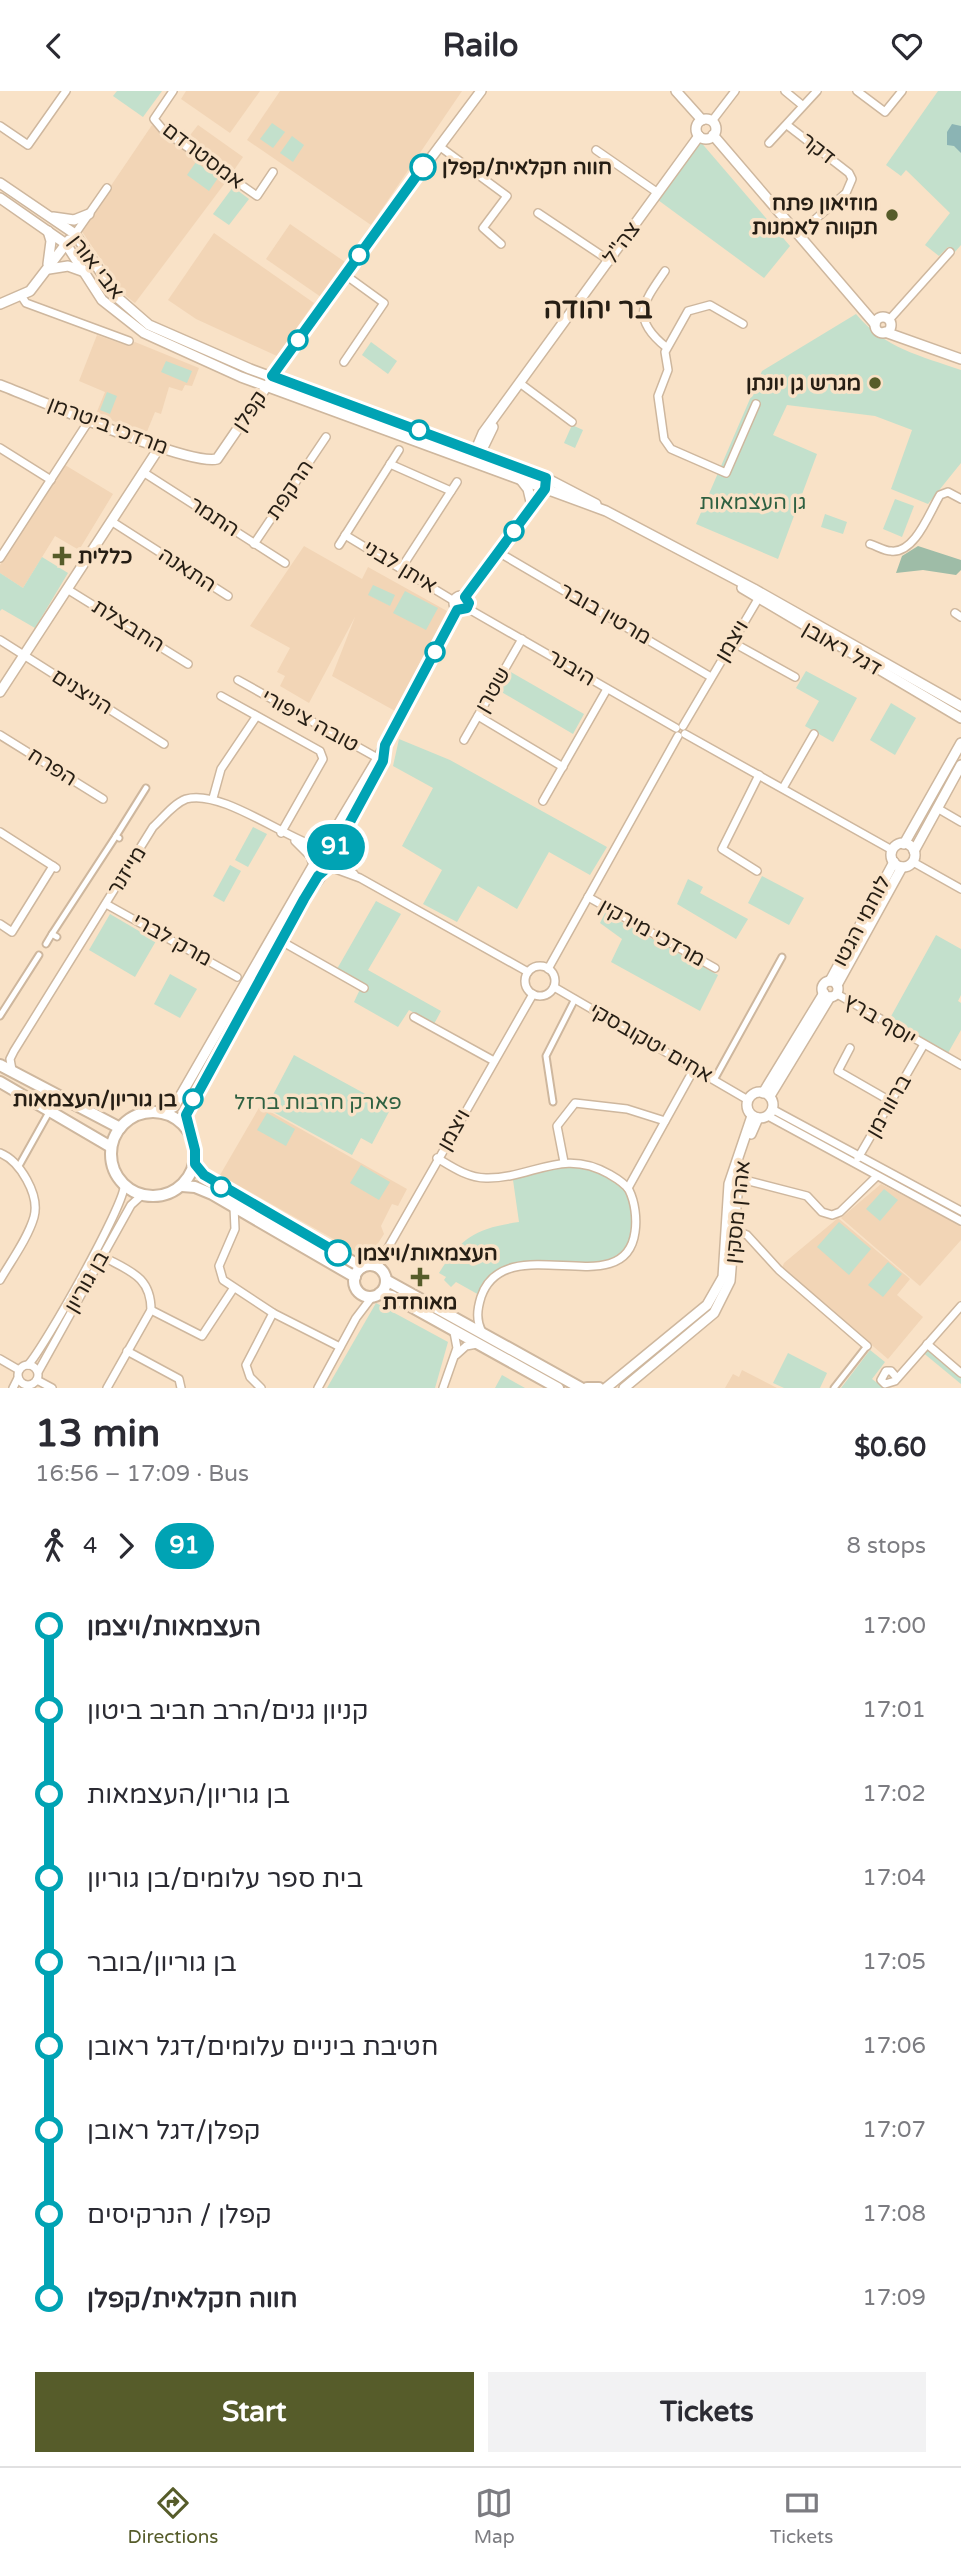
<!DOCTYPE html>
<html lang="en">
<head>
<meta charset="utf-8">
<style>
	body { margin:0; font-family:"Varela Round",Heebo,sans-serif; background:#f2f2f3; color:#2b2b33; height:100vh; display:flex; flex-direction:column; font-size:26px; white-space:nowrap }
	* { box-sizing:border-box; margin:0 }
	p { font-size:23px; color:#7c7c81 }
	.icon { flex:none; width:38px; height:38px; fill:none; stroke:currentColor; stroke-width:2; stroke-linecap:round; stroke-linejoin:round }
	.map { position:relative; height:1297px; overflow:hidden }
	.drawer { display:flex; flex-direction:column; background:#fff; flex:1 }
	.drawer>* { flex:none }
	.badge { padding:0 14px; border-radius:23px; font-size:24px; line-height:46px }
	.map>.badge { position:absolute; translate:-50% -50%; box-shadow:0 0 0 4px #fff }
	.legs { display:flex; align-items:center; gap:10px; height:77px; padding:0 35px; font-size:23px }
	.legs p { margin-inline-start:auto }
	.headline { display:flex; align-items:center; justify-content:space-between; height:119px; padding:0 35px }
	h1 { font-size:38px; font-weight:700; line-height:52px }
	.cta { display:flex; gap:14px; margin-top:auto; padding:14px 35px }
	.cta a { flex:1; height:80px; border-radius:0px; background:#565c2a; color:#fff; font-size:28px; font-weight:700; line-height:80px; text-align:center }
	.cta a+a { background:#f2f2f3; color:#2b2b33 }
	ul { padding:0 35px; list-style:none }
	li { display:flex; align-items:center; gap:24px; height:84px; font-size:26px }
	li i { display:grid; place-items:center; width:10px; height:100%; margin:0 9px; background:currentColor }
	li i::after { content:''; width:18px; height:18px; margin:-9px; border:5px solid; border-radius:50%; background:#fff }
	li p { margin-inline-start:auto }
	li:first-child i { background:linear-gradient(#0000 50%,currentColor 0) }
	li:last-child i { background:linear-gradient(currentColor 50%,#0000 0) }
	header { display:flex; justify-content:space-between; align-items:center; height:91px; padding:0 35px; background:#fff; font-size:32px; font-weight:700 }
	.tabs { display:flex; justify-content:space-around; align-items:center; height:98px; border-top:2px solid #e1e1e2; background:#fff; font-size:19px; color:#7c7c81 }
	.tabs a { display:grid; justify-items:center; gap:4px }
	.tabs .selected { color:#565c2a }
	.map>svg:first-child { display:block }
</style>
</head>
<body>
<header><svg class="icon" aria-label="back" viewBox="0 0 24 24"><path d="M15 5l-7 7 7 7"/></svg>Railo<svg class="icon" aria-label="heart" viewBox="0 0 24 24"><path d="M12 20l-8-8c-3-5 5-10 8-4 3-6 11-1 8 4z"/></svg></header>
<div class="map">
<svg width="961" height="1297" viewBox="0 0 961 1297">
	<rect width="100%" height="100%" fill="#f9e2c7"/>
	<!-- built -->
	<g fill="#f2d5b6">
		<path d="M186,0H260L230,42L181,8Z"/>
		<path d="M280,0H462L371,134L247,49Z"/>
		<path d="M152,34L228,88L135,212L126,205L81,139Z"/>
		<path d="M198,34L243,66L230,85L184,52Z"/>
		<path d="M290,133L345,171L321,206L266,168Z"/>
		<path d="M214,142L314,212L277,265L196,228L168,209Z"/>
		<path d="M97,244L128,255L135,251L199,277L192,295L185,294L182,300L169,296L161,323L155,321L146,343L96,323L105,301L79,290Z"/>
		<path d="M65,374L113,403L79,459L55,445L23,497L0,482V474Z"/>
		<path d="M304,455L362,488L368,476L447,520L395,620L332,585L355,526L309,612L280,595L285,585L277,581L290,557L250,535Z"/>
		<path d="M260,1015L407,1098L398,1115L392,1113L381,1135L384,1143L371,1163L364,1160L362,1164L220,1084Z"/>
		<path d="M881,1093L961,1134V1149L920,1195L841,1127Z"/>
		<path d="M838,1127L910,1188L897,1204L923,1226L888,1268L782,1177L784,1172Z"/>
		<path d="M742,1279L777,1297H725L733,1283L739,1286Z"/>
	</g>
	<!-- green -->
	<g fill="#c3e0cc">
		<path d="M117,0H162L143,26L113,5Z"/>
		<path d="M938,0H961V154L954,162L948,156L939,165L925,154L950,122L906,79L901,85L886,74Z"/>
		<path d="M272,32L285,41L273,57L260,48Z"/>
		<path d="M292,45L304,54L293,71L280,62Z"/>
		<path d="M699,49L790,155L764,187L658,109Z"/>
		<path d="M196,71L218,87L209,100L187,84Z"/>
		<path d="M233,96L249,108L229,134L213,123Z"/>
		<path d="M856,223C884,257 921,265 961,279V372L928,413L891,398L912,339L875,325L787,314L773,344L817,363L778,468L696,433L762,280Z"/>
		<path d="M371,251L397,270L388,283L362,264Z"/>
		<path d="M166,270L192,280L187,292L161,281Z"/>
		<path d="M107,301L117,305L110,323L100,319Z"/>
		<path d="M572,334L583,339L575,357L564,352Z"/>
		<path d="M895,408L914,415L902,446L883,438Z"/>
		<path d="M825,423L847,431L843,443L821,436Z"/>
		<path d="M42,466L68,482L35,537L2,518L0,520V482L23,497Z"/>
		<path d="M373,494L395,504L390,515L368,504Z"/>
		<path d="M405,500L438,517L426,539L393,522Z"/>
		<path d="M509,580L584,623L573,643L498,599Z"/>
		<path d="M806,580L857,607L833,651L805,635L819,610L796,597Z"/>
		<path d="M891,612L916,627L895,664L870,649Z"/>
		<path d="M399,648L450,669L607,756L590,784L549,761L517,818L478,795L457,831L423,813L442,779L402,755L433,697L393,675Z"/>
		<path d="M253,736L267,743L248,776L235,769Z"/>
		<path d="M230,774L241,780L224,811L213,805Z"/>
		<path d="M762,785L804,807L789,834L748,812Z"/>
		<path d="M688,788L703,796L700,802L748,828L736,848L677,813Z"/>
		<path d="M376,810L401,823L368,879L441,920L434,933L409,919L398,936L354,911L363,892L337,878Z"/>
		<path d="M605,822L718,884L700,920L611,871L622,848L600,832Z"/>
		<path d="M110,823L156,850L135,886L89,859Z"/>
		<path d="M936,844L961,858V904L958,910L961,912V939L948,962L889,929Z"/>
		<path d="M170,883L197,898L180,927L154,913Z"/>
		<path d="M294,964L391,1017L372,1053L361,1047L352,1064L266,1017Z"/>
		<path d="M267,1022L295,1038L286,1055L257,1039Z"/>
		<path d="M586,1072L628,1097L635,1121L632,1155L602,1175L549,1172L503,1180L481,1205L456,1191L451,1196L444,1189L446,1186L439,1182C462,1145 477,1137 519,1131L512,1082Z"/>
		<path d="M361,1074L390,1091L379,1109L350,1092Z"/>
		<path d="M884,1098L898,1109L880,1130L866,1118Z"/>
		<path d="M839,1131L871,1158L849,1184L817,1156Z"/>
		<path d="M888,1171L902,1183L883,1206L868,1194Z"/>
		<path d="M376,1212L448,1251L435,1297H327Z"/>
		<path d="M927,1253L961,1282V1293L921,1260Z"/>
		<path d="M870,1259L885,1271L872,1288L884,1297H841Z"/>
		<path d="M788,1262L827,1282L820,1297H784L773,1292Z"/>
		<path d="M502,1284L525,1297H495Z"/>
	</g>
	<!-- forest -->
	<path fill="#9ebca7" d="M918,455L961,469V479L956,484L923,479L896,482L902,465Z"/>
	<!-- water -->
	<path fill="#8bb4b4" d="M952,33L961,35V62L954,55L947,54V41Z"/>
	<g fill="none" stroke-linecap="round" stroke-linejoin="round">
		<!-- pedestrian casing -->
		<g stroke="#ceb79e" stroke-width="9">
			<g id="pedestrian">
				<path d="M116,745L146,697"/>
				<path d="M57,846L52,843L116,745L119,747"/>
				<path d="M46,853L52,843"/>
				<path d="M0,925L39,864"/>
				<path d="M714,989L782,866"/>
				<path d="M553,1011L546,965L575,908"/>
				<path d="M20,1073L48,1023"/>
				<path d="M834,1297L867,1255"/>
			</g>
		</g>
		<!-- minor casing -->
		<g stroke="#ceb79e" stroke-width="10">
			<g id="minor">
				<path d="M173,0L154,28L164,40L257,105L273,81"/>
				<path d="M785,0L802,14"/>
				<path d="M857,0L885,21L902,0"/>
				<path d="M712,30L735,0"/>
				<path d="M787,34L849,82L852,88L846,102L799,142"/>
				<path d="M0,35L28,54L66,0"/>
				<path d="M769,52L817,0"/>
				<path d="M439,55L507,105L483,137L501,153"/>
				<path d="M596,59L658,102"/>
				<path d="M538,122L610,170"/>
				<path d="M75,143L107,97"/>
				<path d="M665,180C643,212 630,227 666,256"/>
				<path d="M22,206L26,212L129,250"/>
				<path d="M889,229L950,161"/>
				<path d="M743,233L710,214L688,220L665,261L668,279L658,305L664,348L671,358L726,382L756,313"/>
				<path d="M344,271L384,212L344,183"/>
				<path d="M521,293L572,331"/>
				<path d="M0,357L51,389"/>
				<path d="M390,373L451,400"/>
				<path d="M143,381L285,472"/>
				<path d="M111,430L228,505"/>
				<path d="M345,444L454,510"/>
				<path d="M254,453L326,346"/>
				<path d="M870,453C877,455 884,460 891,460C915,463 930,420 940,404L948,401L961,408"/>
				<path d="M339,454L399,359"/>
				<path d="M498,461L711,586"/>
				<path d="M0,467L90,328"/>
				<path d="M402,476L457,391"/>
				<path d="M67,498L188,573"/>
				<path d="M467,517L676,637"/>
				<path d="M955,522L961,526"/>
				<path d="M0,549L164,653"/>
				<path d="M732,551L795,586"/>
				<path d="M238,589L383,670"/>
				<path d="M221,605L320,660L323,668L281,742"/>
				<path d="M478,625L563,676"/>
				<path d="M683,635L761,503"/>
				<path d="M685,643L892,759"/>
				<path d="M0,644L103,708"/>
				<path d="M464,649L522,548"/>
				<path d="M783,697L814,643"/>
				<path d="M213,707L221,678L256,626"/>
				<path d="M543,710L607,598"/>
				<path d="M937,717L961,731"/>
				<path d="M0,741L56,777"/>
				<path d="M295,750L312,767"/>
				<path d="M335,768L354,783"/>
				<path d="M913,771L961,798"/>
				<path d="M330,776L360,787L528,881"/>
				<path d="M757,780L722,758L759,684"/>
				<path d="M588,806L715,877"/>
				<path d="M106,813L237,886"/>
				<path d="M0,833L12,841L53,775"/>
				<path d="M281,850L364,897"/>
				<circle cx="540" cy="890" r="15"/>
				<path d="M548,878L678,645"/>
				<path d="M554,896L748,1009"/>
				<path d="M837,903L961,974"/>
				<path d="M414,926L494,970"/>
				<path d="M850,957L838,980L892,1011"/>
				<path d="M12,979L10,968L14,960L153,736C163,727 173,713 186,708C220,698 282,745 317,756"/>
				<path d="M772,1018L961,1120"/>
				<path d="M768,1025L961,1130"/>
				<path d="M0,1062C20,1070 40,1104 34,1126C28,1147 11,1170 0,1189"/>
				<path d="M437,1067C452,1076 468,1087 486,1087C532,1088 562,1056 609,1083C616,1087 625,1092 629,1099C635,1111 637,1128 635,1141C625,1215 505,1135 481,1206C477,1219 476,1229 482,1241"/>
				<path d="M858,1067L923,955"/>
				<path d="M564,1071L557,1035L575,1012L627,1018L665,1030"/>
				<path d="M737,1087L807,1105L822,1121L832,1124L840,1121L876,1086"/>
				<path d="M628,1097L694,978"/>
				<path d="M234,1116L235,1138L219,1175L223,1189L273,1222L340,1256"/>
				<path d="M734,1139L747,1144L779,1179L867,1255"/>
				<path d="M102,1165C129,1180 151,1185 151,1219L107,1297"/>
				<path d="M377,1176L533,903"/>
				<path d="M151,1219L202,1245L233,1198"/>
				<path d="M927,1253L961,1282"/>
				<path d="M127,1260L179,1288L181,1297"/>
				<path d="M456,1264L466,1255L477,1253"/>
				<path d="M0,1268L19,1279"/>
				<circle cx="28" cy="1284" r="10"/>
				<path d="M28,1274C44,1257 125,1113 124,1095"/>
				<path d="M38,1281L131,1114L142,1104"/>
				<path d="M897,1287L891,1280H886L881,1289L885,1293L895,1290L961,1215"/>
				<path d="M37,1289L52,1297"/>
				<path d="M13,1297L18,1287"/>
				<path d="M261,1297L250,1286L246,1274L273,1222"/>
				<path d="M318,1297L356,1227L372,1206"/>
				<path d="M443,1297L457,1257L454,1241"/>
			</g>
		</g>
		<!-- tertiary casing -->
		<g stroke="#ceb79e" stroke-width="12">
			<g id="tertiary">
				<path d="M676,0L702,29"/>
				<circle cx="706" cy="38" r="10"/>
				<path d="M713,44L875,233"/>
				<path d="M0,92L75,143L118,207L149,234L250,278L546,387L596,413"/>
				<path d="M0,107L66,153L102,209L144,242L241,286L606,420L754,498L961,615"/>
				<path d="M53,126L74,129L89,123"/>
				<path d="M48,140L51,150L48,173"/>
				<path d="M49,178L68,175L82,180"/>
				<path d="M0,213L30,200L69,149"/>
				<circle cx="883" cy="234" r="8"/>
				<path d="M885,241L961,268"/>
				<path d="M0,294C38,308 187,375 217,368L344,183L481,0"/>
				<path d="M474,363L483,342L699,45"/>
				<path d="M478,367L493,336"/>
				<path d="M521,389L528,398L531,411"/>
				<path d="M742,497L961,627"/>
				<circle cx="461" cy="512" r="7"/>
				<path d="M465,506L540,406L545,392"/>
				<path d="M0,601L159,357"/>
				<circle cx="903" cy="764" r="12"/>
				<path d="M904,753L961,652"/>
				<path d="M326,754L378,667L457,519"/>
				<circle cx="324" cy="766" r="12"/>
				<path d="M914,760L961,674"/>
				<path d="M335,763L380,676"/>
				<path d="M830,890L894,771"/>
				<circle cx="830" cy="898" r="8"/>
				<path d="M837,894L902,776"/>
				<circle cx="760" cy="1014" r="13"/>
				<path d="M763,1002L824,902"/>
				<path d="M770,1005L830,906"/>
				<path d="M161,1022L174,1016L314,773"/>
				<path d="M751,1043L758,1027"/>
				<path d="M191,1045L187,1032L189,1016L305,808L326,778"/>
				<path d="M606,1297L707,1214L723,1186L729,1093L752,1025"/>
				<path d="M624,1297L714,1222L730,1190L739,1079"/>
			</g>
		</g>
		<!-- secondary casing -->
		<g stroke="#ceb79e" stroke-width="14">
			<g id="secondary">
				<path d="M0,974L120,1037"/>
				<path d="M0,991L111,1056"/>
				<circle cx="153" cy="1063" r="42"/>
				<path d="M195,1073L213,1092L362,1176"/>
				<path d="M182,1095L195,1096L212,1103L355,1186"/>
				<circle cx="370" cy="1190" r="16"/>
				<path d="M386,1189L581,1297"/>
				<path d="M380,1202L392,1205L558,1297"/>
				<path d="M587,1297H599"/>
			</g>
		</g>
		<!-- pedestrian -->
		<use href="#pedestrian" stroke="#fff" stroke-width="5"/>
		<!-- minor -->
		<use href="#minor" stroke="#fff" stroke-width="7"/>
		<!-- tertiary -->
		<use href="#tertiary" stroke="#fff" stroke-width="9"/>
		<!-- secondary -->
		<use href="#secondary" stroke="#fff" stroke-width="10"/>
	</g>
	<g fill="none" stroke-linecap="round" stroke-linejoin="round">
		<!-- line-1 casing -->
		<g stroke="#fff" stroke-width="16">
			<path id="line-1" d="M338,1162L204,1084L195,1073V1059L186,1024L304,808L318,785L335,770L337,755L383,670L385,654L457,519L467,517L469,512L465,506L545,398L546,387L272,285L423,76"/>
		</g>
		<!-- line-1 -->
		<use href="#line-1" stroke="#00a3b4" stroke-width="10"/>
	</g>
	<!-- markers -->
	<g fill="#fff" stroke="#00a3b4" stroke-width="3.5">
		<circle cx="423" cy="76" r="12"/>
		<circle cx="359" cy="164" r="9"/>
		<circle cx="298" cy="249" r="9"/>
		<circle cx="419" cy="339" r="9"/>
		<circle cx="514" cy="440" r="9"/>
		<circle cx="435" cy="561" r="9"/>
		<circle cx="193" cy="1008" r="9"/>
		<circle cx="221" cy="1096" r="9"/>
		<circle cx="338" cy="1162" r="12"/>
	</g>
	<g fill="#565c2a" stroke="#f9e2c7" stroke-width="2.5">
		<circle cx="892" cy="124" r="7"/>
		<circle cx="875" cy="292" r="7"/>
		<path d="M58.5 454.5h7v7h7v7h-7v7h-7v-7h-7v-7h7z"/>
		<path d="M416.5 1175.5h7v7h7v7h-7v7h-7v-7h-7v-7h7z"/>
	</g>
	<g text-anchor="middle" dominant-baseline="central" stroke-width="7" stroke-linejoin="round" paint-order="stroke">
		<!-- street labels -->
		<g font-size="21" fill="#261e14" stroke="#f9e2c7">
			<text transform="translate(818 58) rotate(38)">דקר</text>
			<text transform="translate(203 65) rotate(37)">אמסטרדם</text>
			<text transform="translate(622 152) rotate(-54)">צה"ל</text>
			<text transform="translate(96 176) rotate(52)">אבי אורן</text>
			<text transform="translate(250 320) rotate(-56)">קפלן</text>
			<text transform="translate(108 335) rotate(21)">מרדכי ביטרמן</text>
			<text transform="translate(290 399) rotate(-56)">הרקפת</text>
			<text transform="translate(214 426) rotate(33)">התמר</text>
			<text transform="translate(400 476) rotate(31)">איתן לבני</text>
			<text transform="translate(187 479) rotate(33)">התאנה</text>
			<text transform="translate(605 523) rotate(30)">מרטין בובר</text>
			<text transform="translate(128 535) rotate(32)">החבצלת</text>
			<text transform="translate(732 550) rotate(-59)">ויצמן</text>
			<text transform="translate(842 558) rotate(30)">דגל ראובן</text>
			<text transform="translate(571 577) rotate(31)">היבנר</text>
			<text transform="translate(493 599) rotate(-60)">שטרן</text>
			<text transform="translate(82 601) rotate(32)">הניצנים</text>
			<text transform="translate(310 630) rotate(29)">טובה ציפורי</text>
			<text transform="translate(52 676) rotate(32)">הפרח</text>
			<text transform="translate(127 780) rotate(-58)">מייזנר</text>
			<text transform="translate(862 830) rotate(-62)">לוחמי הגטו</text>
			<text transform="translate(652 842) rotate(29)">מרדכי מירקין</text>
			<text transform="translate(172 849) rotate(29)">מרק לברי</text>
			<text transform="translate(880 929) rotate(31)">יוסף ברץ</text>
			<text transform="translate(651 952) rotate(30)">אחים יטקובסקי</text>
			<text transform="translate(889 1015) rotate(-60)">ברוורמן</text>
			<text transform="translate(454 1039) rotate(-60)">ויצמן</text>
			<text transform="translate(738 1121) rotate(-84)">אהרן מסקין</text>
			<text transform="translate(87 1191) rotate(-60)">בן גוריון</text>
		</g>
		<!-- stop labels -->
		<g font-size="21" font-weight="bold" fill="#261e14" stroke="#f9e2c7" text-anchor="start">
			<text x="442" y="76">חווה חקלאית/קפלן</text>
			<text x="177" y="1008" text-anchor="end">בן גוריון/העצמאות</text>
			<text x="357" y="1162">העצמאות/ויצמן</text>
		</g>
		<!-- poi labels -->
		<g font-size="21" font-weight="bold" fill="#261e14" stroke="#f9e2c7" text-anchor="end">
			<text x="878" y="112">מוזיאון פתח<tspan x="878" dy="24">תקווה לאמנות</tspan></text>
			<text x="861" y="292">מגרש גן יונתן</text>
			<text x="78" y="465" text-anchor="start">כללית</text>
			<text x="420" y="1211" text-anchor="middle">מאוחדת</text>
		</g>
		<!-- park labels -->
		<g font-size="21" fill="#2e6041" stroke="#f9e2c7">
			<text x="753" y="411">גן העצמאות</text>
			<text x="318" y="1011">פארק חרבות ברזל</text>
		</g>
		<!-- district labels -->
		<g font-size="28" font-weight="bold" fill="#261e14" stroke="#f9e2c7">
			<text x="598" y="218">בר יהודה</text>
		</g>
	</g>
</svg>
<b class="badge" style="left:336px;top:756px;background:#00a3b4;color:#fff">91</b>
</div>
<section class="drawer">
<div class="headline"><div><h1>13 min</h1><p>16:56 – 17:09 · Bus</p></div><b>$0.60</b></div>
<div class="legs"><svg class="icon" aria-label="walk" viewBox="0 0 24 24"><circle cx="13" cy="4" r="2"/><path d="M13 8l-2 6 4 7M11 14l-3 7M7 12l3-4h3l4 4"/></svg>4<svg class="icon" aria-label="forward" viewBox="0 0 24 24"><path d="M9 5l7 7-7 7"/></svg><b class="badge" style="background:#00a3b4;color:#fff">91</b><p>8 stops</p></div>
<ul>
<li><i style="color:#00a3b4"></i><b>העצמאות/ויצמן</b><p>17:00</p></li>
<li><i style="color:#00a3b4"></i><span>קניון גנים/הרב חביב ביטון</span><p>17:01</p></li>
<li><i style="color:#00a3b4"></i><span>בן גוריון/העצמאות</span><p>17:02</p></li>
<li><i style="color:#00a3b4"></i><span>בית ספר עלומים/בן גוריון</span><p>17:04</p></li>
<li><i style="color:#00a3b4"></i><span>בן גוריון/בובר</span><p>17:05</p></li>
<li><i style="color:#00a3b4"></i><span>חטיבת ביניים עלומים/דגל ראובן</span><p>17:06</p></li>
<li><i style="color:#00a3b4"></i><span>קפלן/דגל ראובן</span><p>17:07</p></li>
<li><i style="color:#00a3b4"></i><span>קפלן / הנרקיסים</span><p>17:08</p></li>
<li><i style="color:#00a3b4"></i><b>חווה חקלאית/קפלן</b><p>17:09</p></li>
</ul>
<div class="cta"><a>Start</a><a>Tickets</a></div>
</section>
<nav class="tabs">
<a class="selected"><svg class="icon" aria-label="directions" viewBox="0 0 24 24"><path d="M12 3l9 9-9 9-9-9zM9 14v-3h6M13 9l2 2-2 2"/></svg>Directions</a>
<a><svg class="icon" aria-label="map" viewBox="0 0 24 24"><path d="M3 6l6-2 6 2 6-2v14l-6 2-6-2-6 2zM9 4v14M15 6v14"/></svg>Map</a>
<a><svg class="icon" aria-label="tickets" viewBox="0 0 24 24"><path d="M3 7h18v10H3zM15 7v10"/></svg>Tickets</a>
</nav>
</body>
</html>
